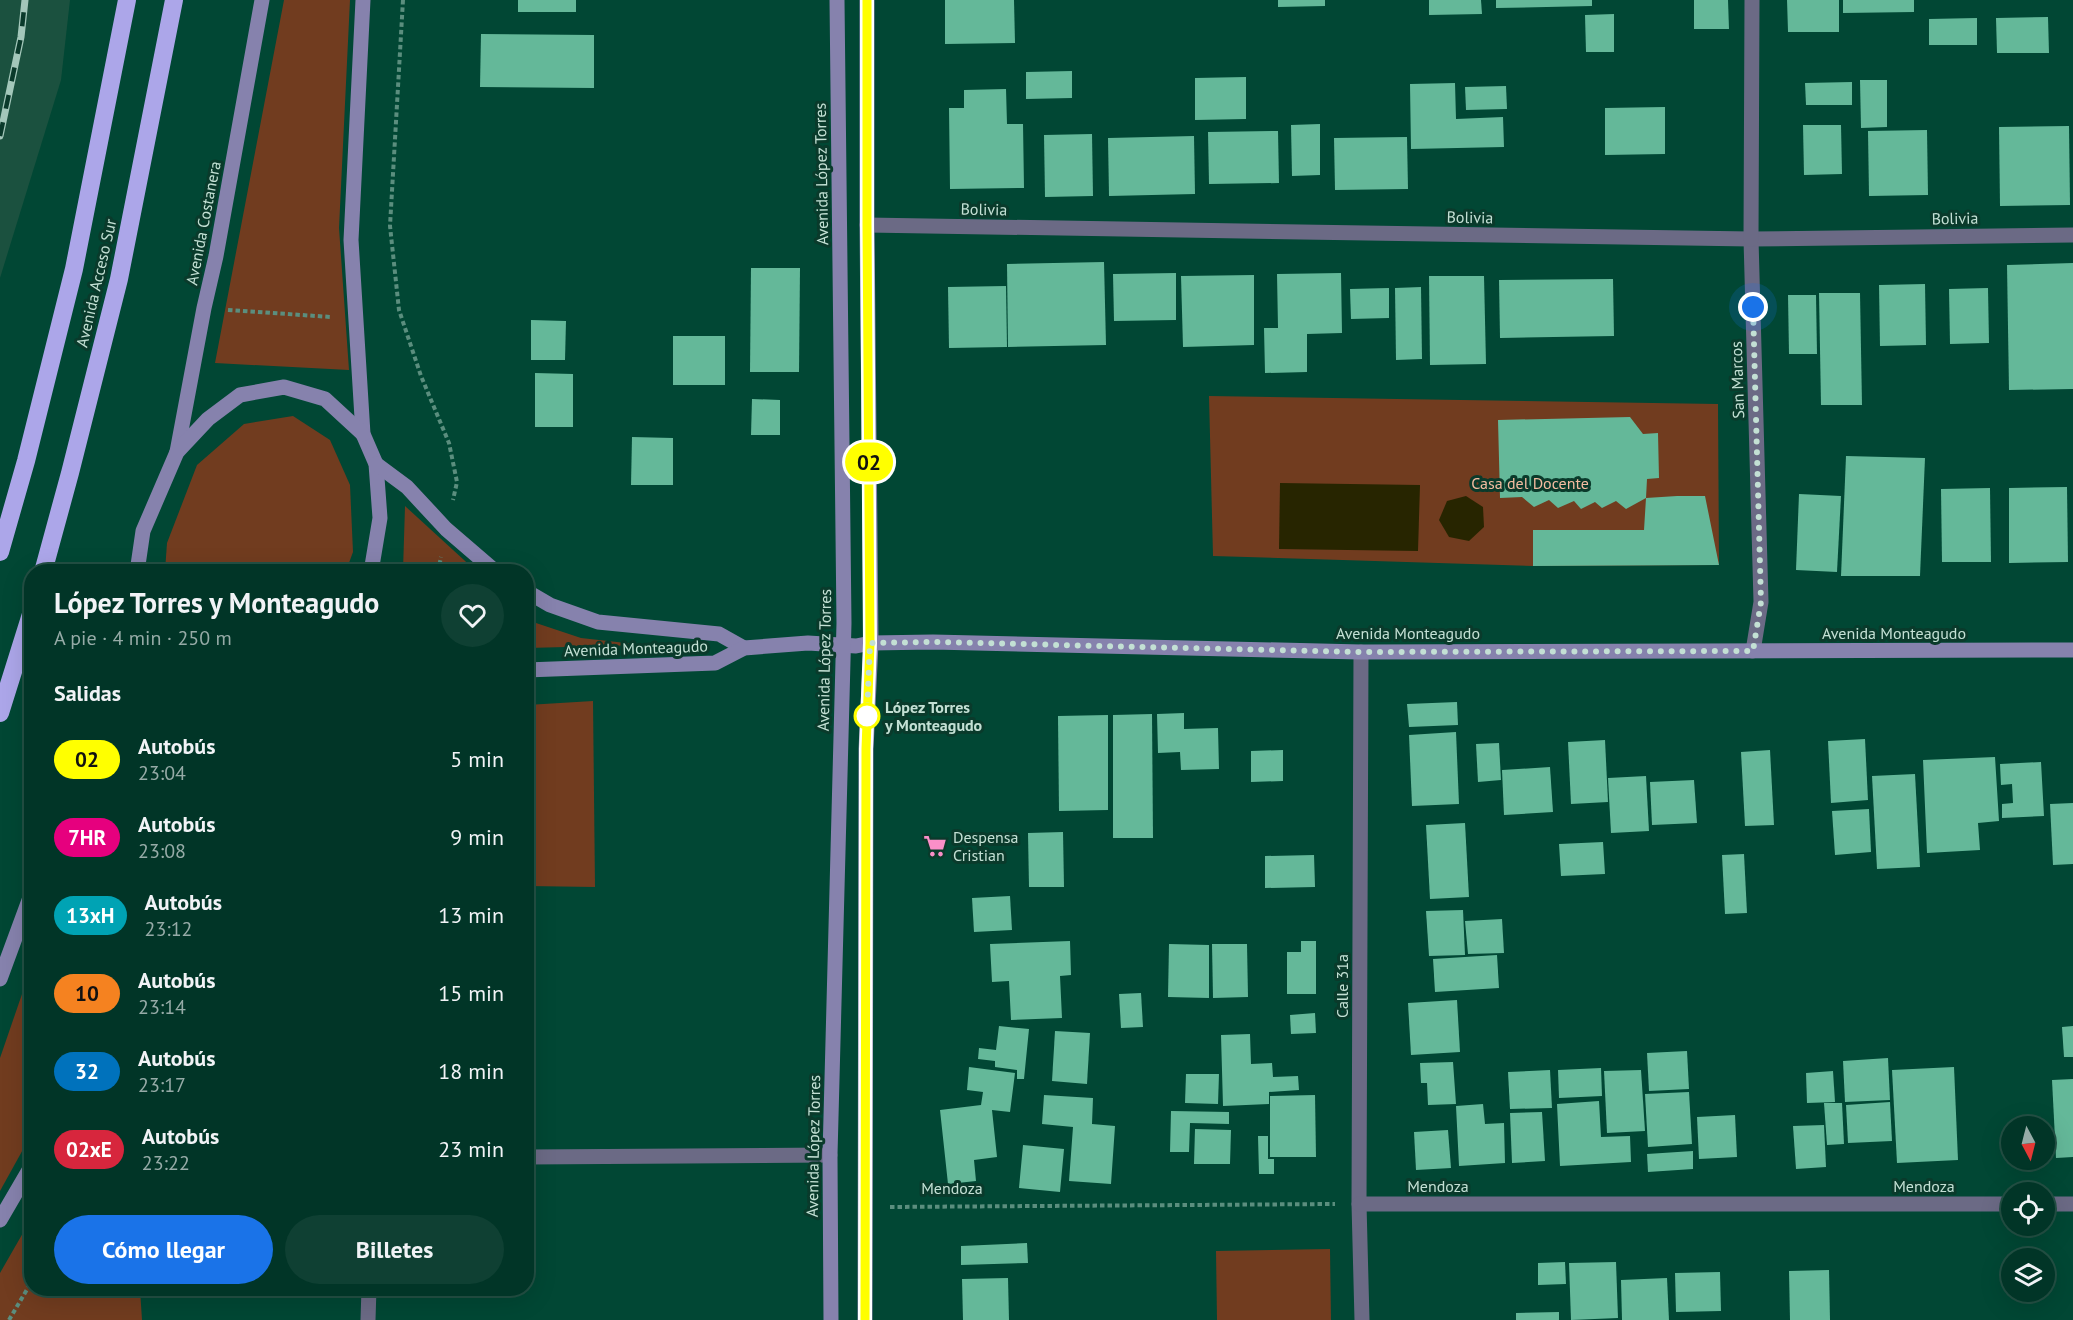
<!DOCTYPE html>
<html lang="es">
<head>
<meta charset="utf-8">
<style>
	body { margin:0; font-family:"PT Sans",sans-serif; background:#0f4033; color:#f1f3f6; height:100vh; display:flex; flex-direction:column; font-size:22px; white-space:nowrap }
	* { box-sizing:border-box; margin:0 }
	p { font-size:20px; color:#96aba7 }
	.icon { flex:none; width:33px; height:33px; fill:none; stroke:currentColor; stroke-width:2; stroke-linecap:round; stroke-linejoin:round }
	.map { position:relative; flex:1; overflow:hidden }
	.side { position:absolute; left:24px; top:564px; width:510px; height:732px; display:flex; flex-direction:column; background:#013527; border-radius:24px; box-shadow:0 6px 24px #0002,0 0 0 2px #235044 }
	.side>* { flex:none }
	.badge { padding:0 12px; border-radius:20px; font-size:21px; line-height:39px }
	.needle { width:39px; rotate:173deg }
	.fabs { position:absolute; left:2001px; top:1116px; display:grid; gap:12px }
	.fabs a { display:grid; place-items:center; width:54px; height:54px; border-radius:50%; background:#013527; box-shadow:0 6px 24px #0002,0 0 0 2px #235044; font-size:30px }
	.you { position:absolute; width:30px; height:30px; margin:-15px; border:4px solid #fff; border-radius:50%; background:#1a73e8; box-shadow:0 0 0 9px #1a73e833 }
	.map>.badge { position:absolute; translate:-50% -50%; box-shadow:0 0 0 3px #fff }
	h2 { padding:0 30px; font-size:22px; line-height:54px }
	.round { display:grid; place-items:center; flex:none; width:63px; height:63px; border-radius:32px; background:#0f4033 }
	.overview { display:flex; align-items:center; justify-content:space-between; height:102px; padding:0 30px }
	h1 { font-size:28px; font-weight:700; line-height:45px }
	.primary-button { display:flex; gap:12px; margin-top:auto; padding:12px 30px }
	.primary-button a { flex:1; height:69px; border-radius:36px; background:#1a73e8; color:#fff; font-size:24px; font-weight:700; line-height:69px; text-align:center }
	.primary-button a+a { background:#0f4033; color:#f1f3f6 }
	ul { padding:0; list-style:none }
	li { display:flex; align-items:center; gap:18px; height:78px; padding:0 30px }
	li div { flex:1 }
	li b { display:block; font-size:22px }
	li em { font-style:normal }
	li .badge { min-width:66px; font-weight:700; text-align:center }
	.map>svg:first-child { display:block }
</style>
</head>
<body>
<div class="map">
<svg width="2073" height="1320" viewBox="0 0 2073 1320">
	<rect width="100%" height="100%" fill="#014734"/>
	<!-- built -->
	<path fill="#1b513f" d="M0,0H70L61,80L0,278Z"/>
	<!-- green -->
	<g fill="#713c1f">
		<path d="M284,0H350L339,228L349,370L215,363Z"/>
		<path d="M1209,396L1718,404L1719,565L1533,566L1213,556Z"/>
		<path d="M293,416L330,440L350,485L353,552L346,571H165L167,543L197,465L244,424Z"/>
		<path d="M405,506L476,571H403Z"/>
		<path d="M527,620L581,638L644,645L527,648Z"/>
		<path d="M593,701L595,887L527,886V705Z"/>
		<path d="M31,968V1135L0,1191V1058Z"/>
		<path d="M31,1219L32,1288L140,1289L142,1320H0V1273Z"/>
		<path d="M1330,1249L1331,1320H1217L1216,1251Z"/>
	</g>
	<!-- water -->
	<g fill="#272500">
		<path d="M1280,483L1420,485L1418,551L1279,549Z"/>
		<path d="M1466,496L1483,507L1484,527L1469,541L1449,537L1439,520L1447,501Z"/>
	</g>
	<!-- building -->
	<g fill="#64b899">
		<rect x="518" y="0" width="58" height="12"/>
		<path d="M945,0H1014L1015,43L945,44Z"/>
		<path d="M1278,0H1325V6L1278,7Z"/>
		<path d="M1429,0H1481L1482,14L1429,15Z"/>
		<path d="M1496,0H1592V6L1496,8Z"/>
		<path d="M1694,0H1728L1729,29H1694Z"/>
		<path d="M1787,0H1839V32H1788Z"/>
		<path d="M1843,0H1914V12L1843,13Z"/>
		<path d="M1614,14V52H1586L1585,15Z"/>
		<path d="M2048,17L2049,53H1997L1996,18Z"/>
		<path d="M1977,18V45H1929V19Z"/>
		<path d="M481,34L594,35V88L480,87Z"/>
		<path d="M1072,71V98L1026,99V72Z"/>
		<path d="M1246,77V119L1195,120V78Z"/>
		<path d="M1860,80H1887V127L1861,128Z"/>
		<path d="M1852,82V105H1806L1805,83Z"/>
		<path d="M1455,83L1456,119L1503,117L1504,147L1411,149L1410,84Z"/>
		<path d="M1506,86L1507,109L1466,110L1465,87Z"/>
		<path d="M1006,89L1007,124H1023L1024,188L950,189L949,108H964V90Z"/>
		<path d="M1665,107V154L1605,155V108Z"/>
		<path d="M1320,124V175L1292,176L1291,125Z"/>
		<path d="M1803,125H1841L1842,174L1804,175Z"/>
		<path d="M2069,126L2070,205L2000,206L1999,127Z"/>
		<path d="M1927,130L1928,195L1869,196L1868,131Z"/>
		<path d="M1278,131L1279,183L1209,184L1208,132Z"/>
		<path d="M1092,134L1093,196L1045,197L1044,135Z"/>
		<path d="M1194,136L1195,194L1109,196L1108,138Z"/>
		<path d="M1407,137L1408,189L1335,190L1334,138Z"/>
		<path d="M1104,262L1106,345L1008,347L1007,264Z"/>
		<path d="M2073,263V389L2009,390L2007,265Z"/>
		<path d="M751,268H800L799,372H750Z"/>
		<path d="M1176,273V320L1114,321L1113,274Z"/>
		<path d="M1341,273L1342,333L1307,334V372L1265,373L1264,328H1278L1277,274Z"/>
		<path d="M1254,275V345L1183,347L1181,276Z"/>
		<path d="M1429,276H1484L1486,364L1430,365Z"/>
		<path d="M1613,279L1614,336L1500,338L1499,280Z"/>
		<path d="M1925,284L1926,345L1880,346L1879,285Z"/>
		<path d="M1006,286L1007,347L949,348L948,287Z"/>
		<path d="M1421,287L1422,359L1396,360L1395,288Z"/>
		<path d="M1389,288V318L1351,319L1350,289Z"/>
		<path d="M1988,288L1989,343L1950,344L1949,289Z"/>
		<path d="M1819,293H1860L1862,405H1821Z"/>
		<path d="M1788,295H1816L1817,354H1789Z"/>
		<path d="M531,320L566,321L565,360H531Z"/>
		<rect x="673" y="336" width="52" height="49"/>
		<path d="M535,373L573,374V427H535Z"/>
		<path d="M752,399L780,400V435H751Z"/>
		<path d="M1630,417L1643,434L1658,433L1659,478L1647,479L1646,498L1626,509L1616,501L1602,508L1595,502L1581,509L1574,501L1558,508L1549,500L1534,507L1522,497L1500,498L1498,420Z"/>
		<path d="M632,437L673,438V485H631Z"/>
		<path d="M1846,456L1925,458L1920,576H1841Z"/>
		<path d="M2067,487L2068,562L2009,563V488Z"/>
		<path d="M1990,488L1991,562H1942L1941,489Z"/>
		<path d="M1799,494L1841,496L1837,572L1796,570Z"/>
		<path d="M1677,496H1705L1719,565L1533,566V530H1644L1646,498Z"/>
		<path d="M1457,702L1458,725L1409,727L1407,704Z"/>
		<path d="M1184,713V729L1218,728L1219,769L1181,770L1180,752L1158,753L1157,714Z"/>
		<path d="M1152,714L1153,838H1113V715Z"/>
		<path d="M1108,715V810L1059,811L1058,716Z"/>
		<path d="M1456,732L1459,804L1412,806L1409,735Z"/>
		<path d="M1865,739L1868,800L1831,803L1828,741Z"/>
		<path d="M1605,740L1608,802L1571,804L1568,742Z"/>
		<path d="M1499,743L1501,780L1478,782L1476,744Z"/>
		<path d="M1283,750V781L1251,782V751Z"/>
		<path d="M1770,750L1774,825L1745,826L1741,752Z"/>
		<path d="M1995,757L1999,821L1978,823L1980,850L1927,853L1923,760Z"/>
		<path d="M2041,762L2044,816L2002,818V804L2013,803L2012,784L2001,785L2000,764Z"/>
		<path d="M1550,767L1553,812L1504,815L1502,770Z"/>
		<path d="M1915,774L1920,867L1877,869L1872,776Z"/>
		<path d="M1646,776L1649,831L1611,833L1608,778Z"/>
		<path d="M1694,780L1697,823L1652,825L1650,782Z"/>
		<path d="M2073,803V864L2053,865L2050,804Z"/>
		<path d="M1869,809L1871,852L1835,855L1832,811Z"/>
		<path d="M1465,823L1469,897L1430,899L1426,825Z"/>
		<path d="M1063,832L1064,887H1029L1028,833Z"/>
		<path d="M1603,842L1605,874L1561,876L1559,844Z"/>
		<path d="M1744,854L1747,913L1725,914L1722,855Z"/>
		<path d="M1314,855L1315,887L1265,888V856Z"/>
		<path d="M1010,896L1012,930L974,932L972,898Z"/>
		<path d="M1463,910L1465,955L1429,956L1426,911Z"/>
		<path d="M1502,919L1504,953L1468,954L1465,921Z"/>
		<path d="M1070,941L1071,975L1060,976L1062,1018L1011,1020L1009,981L992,982L990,944Z"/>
		<path d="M1301,941H1316V994H1287V952H1301Z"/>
		<path d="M1169,944L1209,945V998L1168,997Z"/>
		<path d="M1212,944H1247L1248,997L1213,998Z"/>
		<path d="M1497,955L1499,988L1435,992L1433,959Z"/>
		<path d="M1141,993L1143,1027L1121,1028L1119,994Z"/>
		<path d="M1457,1000L1460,1052L1411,1055L1408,1003Z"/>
		<path d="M1315,1013L1316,1033L1291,1034L1290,1015Z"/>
		<path d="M999,1026L1029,1029L1024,1079H1017V1070L995,1067V1061L978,1059L979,1048L996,1050Z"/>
		<path d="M2073,1026V1057H2064L2062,1027Z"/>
		<path d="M1055,1031L1090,1033L1087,1084L1052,1081Z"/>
		<path d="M1250,1034L1251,1064L1272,1063L1273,1077L1298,1076L1299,1090L1269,1092V1104L1223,1106L1221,1035Z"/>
		<path d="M1687,1051L1689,1089L1649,1091L1647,1053Z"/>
		<path d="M1888,1058L1890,1100L1845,1102L1843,1061Z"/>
		<path d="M1453,1062L1456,1104L1428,1105L1427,1083H1421L1420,1063Z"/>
		<path d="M969,1067L1015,1073L1010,1112L992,1110L997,1157L974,1160L976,1181L948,1184L940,1110L981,1105L983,1092L967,1090Z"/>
		<path d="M1954,1067L1958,1160L1897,1163L1892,1070Z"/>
		<path d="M1601,1068L1602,1096L1559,1098L1558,1070Z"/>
		<path d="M1550,1070L1552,1108L1510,1109L1508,1072Z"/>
		<path d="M1641,1070L1645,1131L1607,1133L1604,1071Z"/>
		<path d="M1833,1071L1835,1102L1807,1103L1806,1073Z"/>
		<path d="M1186,1074H1219L1218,1104L1185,1103Z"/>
		<path d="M2073,1079V1157L2056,1158L2052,1080Z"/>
		<path d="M1689,1092L1692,1144L1648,1147L1645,1094Z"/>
		<path d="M1044,1095L1093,1098L1092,1124L1115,1126L1111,1184L1069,1181L1073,1127L1042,1124Z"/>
		<path d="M1315,1095L1316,1157H1270V1096Z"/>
		<path d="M1599,1101L1601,1137L1630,1136L1631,1162L1560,1166L1557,1104Z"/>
		<path d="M1890,1102L1892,1141L1848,1143L1846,1105Z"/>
		<path d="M1824,1103H1842L1844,1144L1827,1145Z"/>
		<path d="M1483,1104L1485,1124L1504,1123L1505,1163L1459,1166L1456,1106Z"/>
		<path d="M1171,1111L1229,1112V1124L1190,1123L1189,1152H1170Z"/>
		<path d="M1542,1112L1545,1161L1512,1163L1510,1113Z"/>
		<path d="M1735,1115L1737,1157L1699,1159L1697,1117Z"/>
		<path d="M1824,1125L1826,1167L1796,1169L1793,1126Z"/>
		<path d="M1195,1129L1231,1130L1230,1164H1194Z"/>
		<path d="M1448,1130L1451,1168L1416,1170L1414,1132Z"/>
		<path d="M1258,1136H1268V1159H1274V1174H1259Z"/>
		<path d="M1023,1145L1064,1149L1060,1192L1019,1188Z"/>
		<path d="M1693,1151V1169L1648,1172L1647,1154Z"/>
		<path d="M1027,1243L1028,1263L961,1265V1246Z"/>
		<path d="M1565,1262L1566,1284L1538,1285V1263Z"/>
		<path d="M1616,1262L1618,1318L1571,1320L1569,1263Z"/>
		<path d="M1829,1270L1830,1320H1790L1789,1271Z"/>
		<path d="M1720,1272L1721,1311L1676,1312L1675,1273Z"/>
		<path d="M1008,1278L1009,1320H963L962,1279Z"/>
		<path d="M1667,1278L1669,1320H1622L1621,1280Z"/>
		<path d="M1559,1312V1320H1516V1313Z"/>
	</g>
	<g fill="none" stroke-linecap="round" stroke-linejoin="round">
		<!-- path -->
		<g stroke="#5b8e7e" stroke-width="4" stroke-dasharray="4.5 3" stroke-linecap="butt">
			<path d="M403,0L390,226L399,310L421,376L449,443L457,482L453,500"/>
			<path d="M228,310L331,317"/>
			<path d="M438,572L441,557"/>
			<path d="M890,1207L1335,1204"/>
			<path d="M9,1320L32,1281"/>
		</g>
		<!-- lane -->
		<path stroke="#6b6a85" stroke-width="15" d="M1751,239L1761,602L1753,651"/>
		<!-- street -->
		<g stroke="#6b6a85" stroke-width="15">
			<path d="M867,225L1751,239L2073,235"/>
			<path d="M1751,239L1752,0"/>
			<path d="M1361,652L1359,1204L1362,1320"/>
			<path d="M526,1157L830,1155"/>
			<path d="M1359,1204H2012"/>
			<path d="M2044,1204H2073"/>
			<path d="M368,1320L369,1288"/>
		</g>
		<!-- secondary -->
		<g stroke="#8682ad" stroke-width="15">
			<path d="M363,0L351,240L363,434L376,464L380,518L371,572"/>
			<path d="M177,452L204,308L216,256L262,0"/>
			<path d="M376,464L407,487L446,529L496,572"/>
			<path d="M137,572L143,531L177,452L208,419L240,395L284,387L325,399L363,434"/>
			<path d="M526,591L550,605L598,622L719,634L744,648"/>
			<path d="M526,670L715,663L744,648L808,643L856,646L871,643L933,642L1361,652L2073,650"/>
			<path d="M0,979L32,892"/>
			<path d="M0,1220L32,1165"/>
			<path d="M831,1320L830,1155L844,623L837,0"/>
			<path d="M865,1320L866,749L871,643L867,225V0"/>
		</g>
		<!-- highway -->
		<g stroke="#aca6e9" stroke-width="18">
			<path d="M0,552L26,461L74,269L127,0"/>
			<path d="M43,572L70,473L119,279L174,0"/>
			<path d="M0,713L32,611"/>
		</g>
		<!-- rail casing -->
		<g stroke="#a3c7ba" stroke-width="7">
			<path id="rail" d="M0,136L21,37L25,0"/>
		</g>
		<!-- rail -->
		<use href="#rail" stroke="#0a3a2b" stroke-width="4.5" stroke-dasharray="14" stroke-linecap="butt"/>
	</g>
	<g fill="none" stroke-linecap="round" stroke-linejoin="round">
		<!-- line casing -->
		<g stroke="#fff" stroke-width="14">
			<path id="line" d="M865,1320L866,749L870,643L867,225V0"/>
		</g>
		<!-- line -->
		<use href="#line" stroke="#ff0" stroke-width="9"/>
		<!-- walk -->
		<path stroke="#c3e0d4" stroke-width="6" stroke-dasharray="0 10.8" d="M867,716L870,643L933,642L1361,652L1753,651L1761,602L1753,307"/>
	</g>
	<!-- icons -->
	<defs>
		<g id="supermarket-bare" transform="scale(1.8)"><path d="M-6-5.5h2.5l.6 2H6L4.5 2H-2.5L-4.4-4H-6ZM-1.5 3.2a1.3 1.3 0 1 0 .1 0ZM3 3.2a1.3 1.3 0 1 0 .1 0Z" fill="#fa8fc8" stroke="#0a3a2b" stroke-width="2.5" paint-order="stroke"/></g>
	</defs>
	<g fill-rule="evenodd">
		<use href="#supermarket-bare" x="935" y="846"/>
	</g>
	<!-- markers -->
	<circle fill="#fff" stroke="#ff0" stroke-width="3" cx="867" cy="716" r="12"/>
	<g text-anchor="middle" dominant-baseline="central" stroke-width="6" stroke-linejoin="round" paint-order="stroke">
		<!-- street labels -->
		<g font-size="16" fill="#c3e0d4" stroke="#0a3a2b">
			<text transform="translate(821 174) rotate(-91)">Avenida López Torres</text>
			<text transform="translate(984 209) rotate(1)">Bolivia</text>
			<text transform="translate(1470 217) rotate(1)">Bolivia</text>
			<text transform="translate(1955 218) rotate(-1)">Bolivia</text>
			<text transform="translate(203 223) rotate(-79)">Avenida Costanera</text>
			<text transform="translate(96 283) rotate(-77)">Avenida Acceso Sur</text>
			<text transform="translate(1737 380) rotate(-92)">San Marcos</text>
			<text x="1408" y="633">Avenida Monteagudo</text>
			<text x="1894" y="633">Avenida Monteagudo</text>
			<text transform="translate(636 648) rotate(-2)">Avenida Monteagudo</text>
			<text transform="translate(824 660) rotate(-89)">Avenida López Torres</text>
			<text transform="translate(1342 986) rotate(-90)">Calle 31a</text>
			<text transform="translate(813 1146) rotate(-89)">Avenida López Torres</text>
			<text x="1438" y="1186">Mendoza</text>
			<text x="1924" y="1186">Mendoza</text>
			<text x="952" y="1188">Mendoza</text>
		</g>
		<!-- park labels -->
		<g font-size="16" fill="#f4bca1" stroke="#0a3a2b">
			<text x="1530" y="483">Casa del Docente</text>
		</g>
		<!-- stop labels -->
		<g font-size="16" font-weight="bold" fill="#c3e0d4" stroke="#0a3a2b" text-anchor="start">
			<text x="885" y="707">López Torres<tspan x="885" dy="18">y Monteagudo</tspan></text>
		</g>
		<!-- poi labels -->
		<g font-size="16" fill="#c3e0d4" stroke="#0a3a2b" text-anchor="start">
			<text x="953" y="837">Despensa<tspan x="953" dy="18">Cristian</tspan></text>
		</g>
	</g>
</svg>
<div class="fabs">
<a><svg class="needle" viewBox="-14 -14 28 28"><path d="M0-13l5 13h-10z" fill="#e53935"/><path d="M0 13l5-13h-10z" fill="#96aba7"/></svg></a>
<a><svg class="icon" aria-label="locate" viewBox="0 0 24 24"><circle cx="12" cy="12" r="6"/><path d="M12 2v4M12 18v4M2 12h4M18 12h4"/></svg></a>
<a><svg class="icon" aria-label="layers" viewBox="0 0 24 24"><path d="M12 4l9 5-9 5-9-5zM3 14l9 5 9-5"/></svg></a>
</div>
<div class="you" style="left:1753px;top:307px"></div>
<b class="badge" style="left:869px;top:462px;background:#ff0;color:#111">02</b>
<section class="side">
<div class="overview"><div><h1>López Torres y Monteagudo</h1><p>A pie · 4 min · 250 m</p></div><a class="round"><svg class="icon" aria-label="heart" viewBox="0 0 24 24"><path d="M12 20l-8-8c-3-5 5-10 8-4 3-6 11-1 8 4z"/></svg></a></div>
<h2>Salidas</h2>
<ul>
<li><span class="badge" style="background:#ff0;color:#111">02</span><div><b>Autobús</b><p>23:04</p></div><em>5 min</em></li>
<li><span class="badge" style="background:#e6007e;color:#fff">7HR</span><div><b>Autobús</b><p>23:08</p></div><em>9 min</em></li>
<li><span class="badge" style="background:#00a3b4;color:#fff">13xH</span><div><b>Autobús</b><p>23:12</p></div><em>13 min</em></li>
<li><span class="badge" style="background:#f58220;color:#111">10</span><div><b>Autobús</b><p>23:14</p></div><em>15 min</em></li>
<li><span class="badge" style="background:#0072bc;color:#fff">32</span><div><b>Autobús</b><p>23:17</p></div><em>18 min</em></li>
<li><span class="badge" style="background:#d7263d;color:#fff">02xE</span><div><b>Autobús</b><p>23:22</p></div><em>23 min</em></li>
</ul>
<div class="primary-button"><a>Cómo llegar</a><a>Billetes</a></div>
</section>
</div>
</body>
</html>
